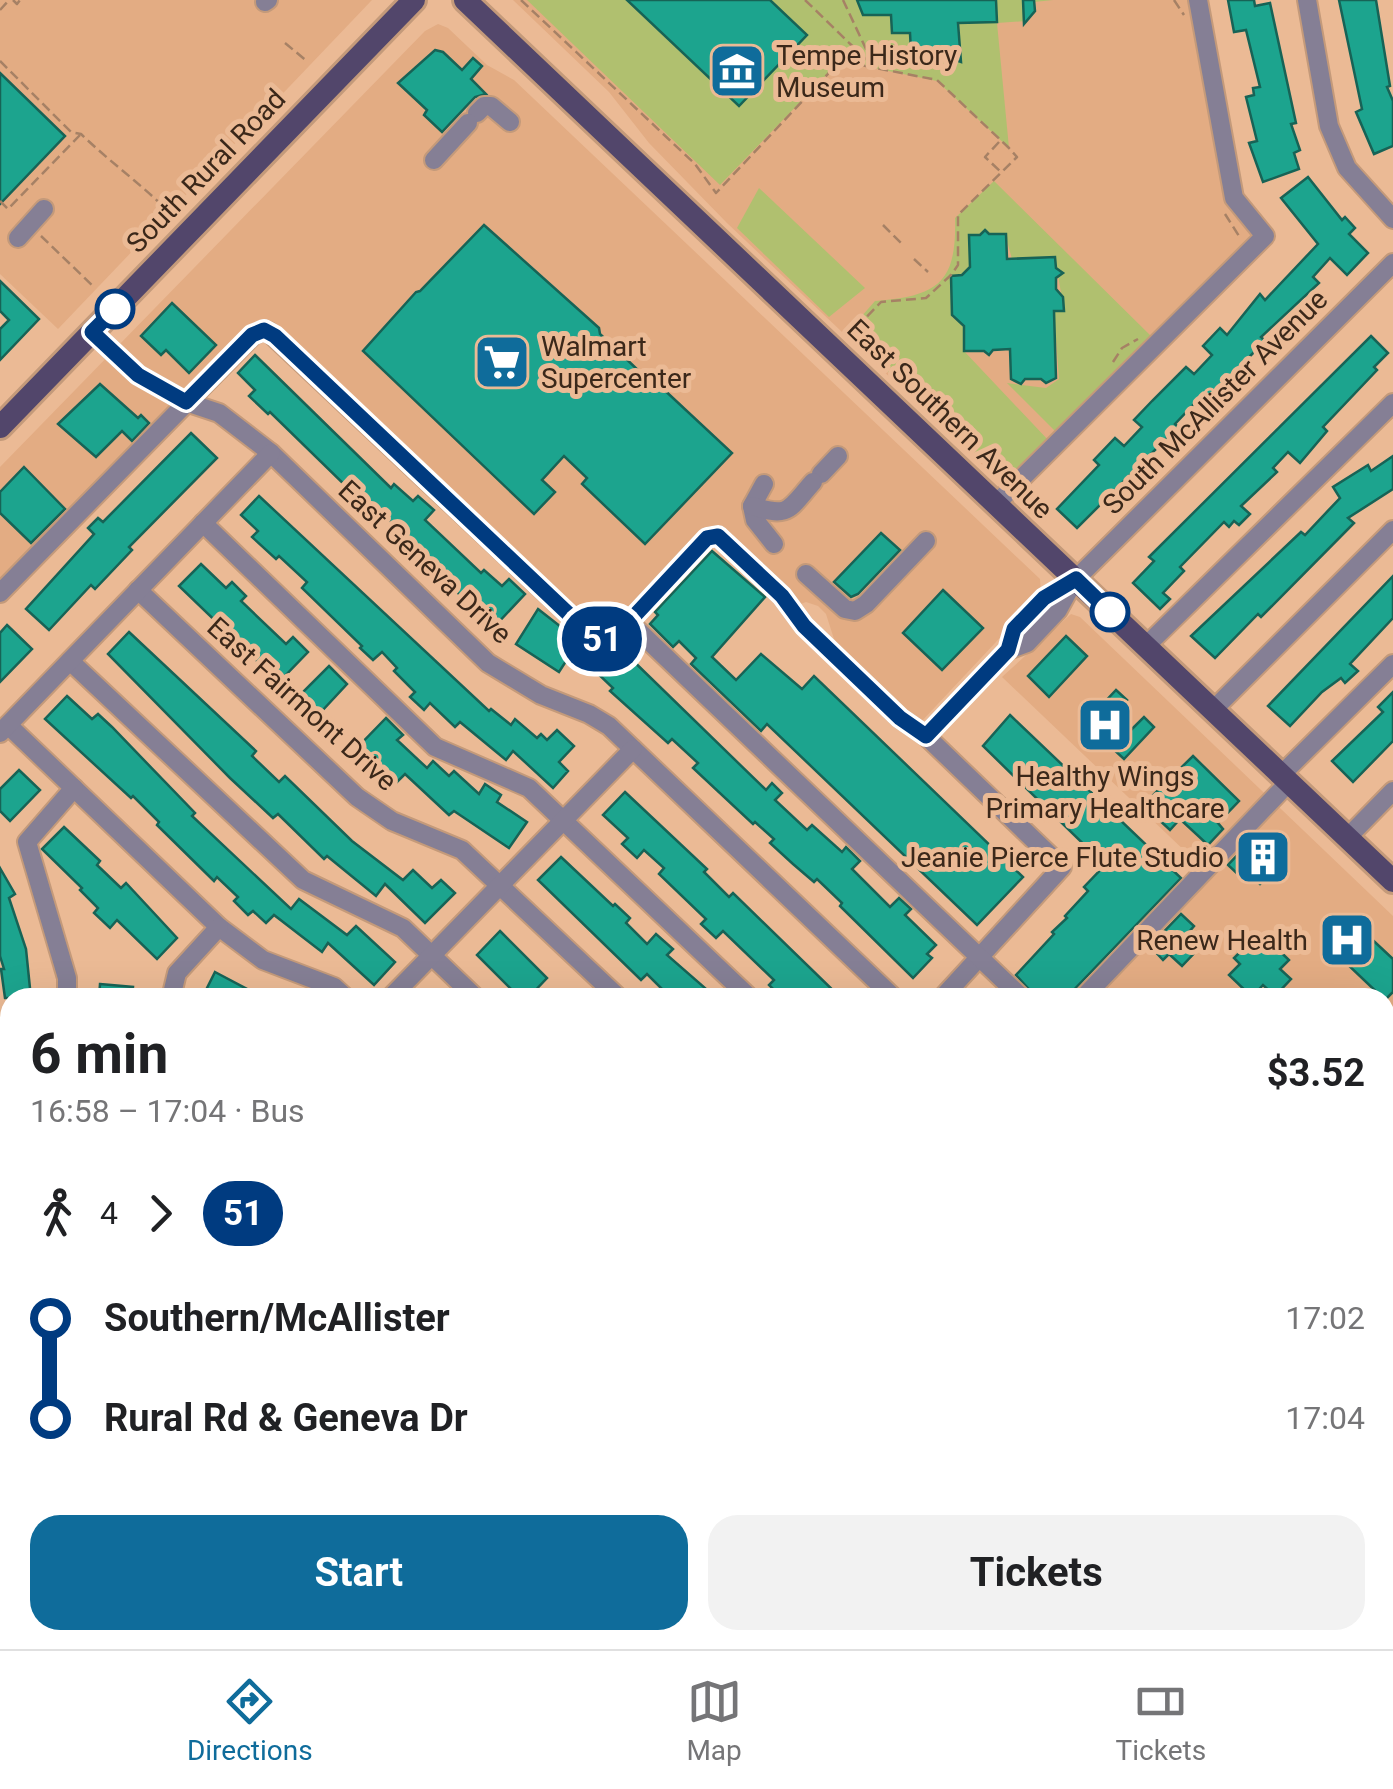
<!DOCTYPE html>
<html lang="en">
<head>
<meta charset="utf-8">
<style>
	body { margin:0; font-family:Roboto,sans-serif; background:#f2f2f2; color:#202124; height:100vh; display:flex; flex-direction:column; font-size:38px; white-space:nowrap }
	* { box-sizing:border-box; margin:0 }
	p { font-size:32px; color:#757577 }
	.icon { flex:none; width:55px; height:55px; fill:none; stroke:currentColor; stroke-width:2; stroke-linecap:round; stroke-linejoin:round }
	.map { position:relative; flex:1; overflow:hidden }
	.sheet { position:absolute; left:0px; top:988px; width:1395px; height:662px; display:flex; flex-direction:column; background:#fff; border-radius:30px 30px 0 0; box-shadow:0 10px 40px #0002 }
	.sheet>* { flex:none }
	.badge { padding:0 20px; border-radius:32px; font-size:35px; line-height:65px }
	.map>.badge { position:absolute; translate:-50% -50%; box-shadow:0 0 0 5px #fff }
	.legs { display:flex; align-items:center; gap:15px; height:110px; padding:0 30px; font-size:32px }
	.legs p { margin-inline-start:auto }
	.head { display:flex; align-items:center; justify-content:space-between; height:170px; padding:0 30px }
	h1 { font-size:55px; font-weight:700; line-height:75px }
	.action { display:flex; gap:20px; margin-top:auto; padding:20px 30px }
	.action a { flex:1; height:115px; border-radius:30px; background:#0f6c9b; color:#fff; font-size:40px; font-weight:700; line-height:115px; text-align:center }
	.action a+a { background:#f2f2f2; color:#202124 }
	ul { padding:0 30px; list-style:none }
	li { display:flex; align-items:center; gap:35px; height:100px; font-size:38px }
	li i { display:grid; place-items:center; width:15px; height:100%; margin:0 12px; background:currentColor }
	li i::after { content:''; width:25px; height:25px; margin:-12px; border:8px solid; border-radius:50%; background:#fff }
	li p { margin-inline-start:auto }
	li:first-child i { background:linear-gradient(#0000 50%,currentColor 0) }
	li:last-child i { background:linear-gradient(currentColor 50%,#0000 0) }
	.tab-bar { display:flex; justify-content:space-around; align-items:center; height:140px; border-top:2px solid #e0e0e0; background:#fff; font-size:28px; color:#757577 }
	.tab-bar a { display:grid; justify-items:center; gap:5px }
	.tab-bar .current { color:#0f6c9b }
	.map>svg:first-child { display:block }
</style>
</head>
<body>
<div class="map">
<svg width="1393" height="1649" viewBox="0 0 1393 1649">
	<rect width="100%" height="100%" fill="#ebba95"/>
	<!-- built -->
	<g fill="#e3ac83">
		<path d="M0,0H372L58,329L0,274Z"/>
		<path d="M513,0H1198L1234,198L1265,236L1009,490L727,223L649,143L609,92Z"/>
		<path d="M438,24L448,28L487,65L514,80L1040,579L1041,594L922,721L911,715L842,648L834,639L826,614L818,606L806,602L793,607L718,536L628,621L595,639L264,330L0,593V467L425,31Z"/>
		<path d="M1071,614L1080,617L1393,916V1159L1385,1167V998L1090,997L1209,874L1002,677Z"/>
	</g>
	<!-- green -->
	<g fill="#b0c06f">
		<path d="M527,0H1053L1034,2L1035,11L1026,21L997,23L1009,148L937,81L840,61L720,185Z"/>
		<path d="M994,181L1151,336L1059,435L1007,383L1046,388L1059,379L1054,311L1064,310L1055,258L1012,259L1005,234L970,235V267L962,275L951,276L952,317L964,326V351L1050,442L1007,485L847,333L875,301C937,296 957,284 955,218Z"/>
		<path d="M759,188L865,288L829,317L737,228Z"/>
	</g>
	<!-- building -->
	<g fill="#1ca48e" stroke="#176356" stroke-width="2.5">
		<path d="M627,0H770L807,35L739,106Z"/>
		<path d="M857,0H996L997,22L958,23L961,62L929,51L911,52L910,33H892L891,15H863Z"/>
		<path d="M1023,0H1034L1035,11L1024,24Z"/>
		<path d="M1228,0H1254L1255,6L1270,3L1296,123L1291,124L1300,150L1294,153L1299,169L1263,182L1249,143L1257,141L1246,97L1254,95L1253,88L1260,87L1246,30L1234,32Z"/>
		<path d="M1339,0H1376L1390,86L1387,87L1393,101V146L1374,154L1356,112L1362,109Z"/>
		<path d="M435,50L443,52L462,70L473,58L482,66L471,79L486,94L475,97L442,132L424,115L427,110L398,83Z"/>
		<path d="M0,73L65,136L0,204Z"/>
		<path d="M1308,177L1342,220L1345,217L1355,228L1349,234L1368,253L1347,275L1330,258L1313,277L1319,283L1261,337L1265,341L1200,407L1195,403L1175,424L1178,427L1077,528L1057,509L1099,465L1094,460L1115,438L1124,446L1142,427L1134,420L1152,401L1186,367L1194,374L1212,355L1203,346L1220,328L1227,335L1260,294L1265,300L1318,244L1281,198Z"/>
		<path d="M484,225L599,328L600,334L642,374L644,371L732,453L645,544L582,484L587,478L564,456L542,480L555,492L534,514L363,351L416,292L420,291Z"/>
		<path d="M985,230L989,234H1006L1007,259L1055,257L1056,268L1063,273L1056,278V289L1063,297L1064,311H1054L1056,378L1046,383L1041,379H1025L1021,384L1011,379L1010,349L993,350L989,355L984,351H964V326L952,315L951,276L962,275L970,267L969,235H980Z"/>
		<path d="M0,281L39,319L0,360V329L9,320L0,311Z"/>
		<path d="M172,303L216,345L189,373L166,350L161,355L141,336Z"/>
		<path d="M1371,336L1388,353L1374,367L1377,370L1323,427L1327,431L1300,463L1288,452L1273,468L1277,472L1241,506L1250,514L1239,525L1234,521L1229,527L1224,522L1180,567L1184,571L1163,593L1170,599L1160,609L1133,583L1154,561L1149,557Z"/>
		<path d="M255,355L391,488L394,484L413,501L418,496L434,510L425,520L481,573L484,570L502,586L509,579L525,594L494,627L390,529L394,525L358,492L355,495L270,412L268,414L249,396L255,390L238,373Z"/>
		<path d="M100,384L138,418L141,415L149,423L132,441L122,431L96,457L58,424Z"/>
		<path d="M191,433L217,458L129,547L132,550L95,589L91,585L49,630L26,609L94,534L88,528L98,518L103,522Z"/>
		<path d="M1393,456V489L1348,518L1354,523L1261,617L1258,614L1215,658L1191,636L1301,532L1305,535L1340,498L1333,487L1368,465L1371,471Z"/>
		<path d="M24,467L65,509L31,543L0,513V492Z"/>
		<path d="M259,496L489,711L491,709L511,725L515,719L537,738L541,734L547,740L557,730L574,746L559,762L568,771L553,788L513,751L506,760L460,722L455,727L430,703L424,710L410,697L415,692L394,671L397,668L382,652L373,660L360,648L362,646L302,588L307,582L279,556L276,559L252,537L258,531L241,515Z"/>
		<path d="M881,533L900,550L858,594L851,597L834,582Z"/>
		<path d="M712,551L765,597L712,657L736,680L761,654L802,689L814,676L1023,877L977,925L767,724L761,731L691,664L696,658L679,641L673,647L650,624L658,615L655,612Z"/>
		<path d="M201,564L226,588L232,582L246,596L241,601L286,644L293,637L308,652L279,682L179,586Z"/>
		<path d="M1393,576V618L1350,664L1358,671L1345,683L1341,678L1322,692L1290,726L1268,706Z"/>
		<path d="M943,590L983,628L942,670L903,633Z"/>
		<path d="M538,609L579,641L559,672L516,644Z"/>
		<path d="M7,625L32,649L0,682V633Z"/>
		<path d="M129,632L256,751L252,756L279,782L285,776L352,841L403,880L413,870L432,888L441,880L455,893L425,923L385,884L376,896L327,856L324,859L278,814L273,818L230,778L108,654Z"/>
		<path d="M1066,636L1087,656L1049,697L1028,676Z"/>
		<path d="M621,649L766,790L772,783L782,793L775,800L807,830L812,825L842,852L846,847L860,861L852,869L890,907L899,898L911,909L905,915L936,945L927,954L932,958L913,978L840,906L842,903L817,879L814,882L793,864L770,843L774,839L755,822L753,824L693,768L698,763L672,739L668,743L610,691L613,688L594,670L611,652Z"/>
		<path d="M329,666L347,684L321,712L318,709L313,714L297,698Z"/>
		<path d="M1116,690L1127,700L1112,716L1129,732L1144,717L1154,727L1124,759L1085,723Z"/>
		<path d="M1393,692V741L1353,782L1332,761L1383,712L1378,707Z"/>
		<path d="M67,696L92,719L98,714L112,727L195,813L192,816L291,909L299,899L347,935L356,926L395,962L374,985L328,943L322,952L274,915L266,923L253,911L248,915L234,901L238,897L217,877L214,881L157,825L159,822L133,796L131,798L45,719Z"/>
		<path d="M1010,715L1181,878L1066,998L1053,990L1046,998H1037L1016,975L1054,934L1052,932L1067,918L1065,916L1088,891L1084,887L1105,865L983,746Z"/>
		<path d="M386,718L403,735L397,740L427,768L433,761L449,776L454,771L479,794L485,784L501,795L497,802L527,822L509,848L454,811L449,815L405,774L396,783L374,760L368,767L353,752Z"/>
		<path d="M1193,756L1239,801L1218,823L1223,829L1208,845L1180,819L1170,830L1143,805Z"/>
		<path d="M19,770L40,790L10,821L0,811V789Z"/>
		<path d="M625,792L707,869L704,872L729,897L733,893L841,998H782L769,985L774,980L723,931L716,938L701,924L706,919L659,874L664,868L644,850L637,858L622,844L628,838L603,815Z"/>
		<path d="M64,827L100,861L97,865L121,888L126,883L177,938L157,959L117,920L110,928L94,913L98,908L80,890L82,888L42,849Z"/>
		<path d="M1259,832L1273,845L1267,851L1280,863L1260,884L1248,872L1242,878L1228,865Z"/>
		<path d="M561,857L613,906L615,904L630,918L626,923L647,944L656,934L673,949L667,955L705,988L696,998H671L647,974L641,980L538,880Z"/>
		<path d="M0,868L15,894L9,898L26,949L31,998H5L1,969H4L0,956Z"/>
		<path d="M1181,914L1194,926L1189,932L1202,945L1182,966L1169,954L1163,960L1150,946Z"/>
		<path d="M1347,916L1393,959V992L1385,1000L1324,942L1330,936L1324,930L1336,917L1341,922Z"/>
		<path d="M500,931L547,978L528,998H520L477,955Z"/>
		<path d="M1265,937L1289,960L1280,969L1291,979L1275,996L1263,985L1252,997L1229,975L1240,964L1234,958L1248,944L1253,949Z"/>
		<path d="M215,972L264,998H202Z"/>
		<path d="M100,984L133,987L132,998H99Z"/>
	</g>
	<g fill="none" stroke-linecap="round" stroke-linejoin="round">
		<!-- minor casing -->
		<g stroke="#c49a7a" stroke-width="22">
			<g id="minor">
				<path d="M1307,0L1329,126L1347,168L1393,219"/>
				<path d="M265,2L268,0"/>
				<path d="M477,113L484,106H491L510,122"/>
				<path d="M434,160L468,123"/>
				<path d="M18,238L44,209"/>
				<path d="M92,332L138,375L186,402L219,413L271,453L488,663L541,695L589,714L609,726L894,998"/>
				<path d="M821,474L838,456"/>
				<path d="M764,484L752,506L755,520L774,544"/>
				<path d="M996,504L1265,236L1234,198L1198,0"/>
				<path d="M752,506C790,518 788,510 813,482"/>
				<path d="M203,523L435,747L529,788L750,998"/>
				<path d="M806,574L845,609L855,611L866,604L926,541"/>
				<path d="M138,590L357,797L392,821L462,850L619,998"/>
				<path d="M0,593L253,335L264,330L269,332L595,639L612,640L707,538L718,536L782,596L804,626L900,718L926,736L1062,867L942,998"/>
				<path d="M628,621L1022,998"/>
				<path d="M1146,646L1393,403"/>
				<path d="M1008,650C1018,615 1045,597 1076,579L1393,263"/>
				<path d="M70,661L303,880L403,928L476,998"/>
				<path d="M1213,710L1393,530"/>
				<path d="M8,725L219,927L263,960L334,987L346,998"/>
				<path d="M0,733L271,453"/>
				<path d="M926,736L1008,650L1027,643L1058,610L1075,579"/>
				<path d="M1281,775L1393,664"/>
				<path d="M1348,837L1393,791"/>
				<path d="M67,998V978L27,842L74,788"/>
				<path d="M171,998L177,973L219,927"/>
				<path d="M390,998L633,749"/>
				<path d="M1083,998L1289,782"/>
				<path d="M1385,1185L1393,1177"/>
				<path d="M0,1226H10"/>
				<path d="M1385,1382L1393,1390"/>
				<path d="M0,1420L10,1443"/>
				<path d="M1385,1515L1393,1507"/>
				<path d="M1385,1536L1393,1528"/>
				<path d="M1385,1582L1393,1590"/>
				<path d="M0,1599L10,1608"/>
				<path d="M43,1640L53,1649"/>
				<path d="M186,1640L194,1649"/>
				<path d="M306,1640L311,1649"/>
				<path d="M419,1640L422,1649"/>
				<path d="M747,1640L757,1649"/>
				<path d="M880,1640L889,1649"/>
				<path d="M1020,1640L1030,1649"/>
				<path d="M1164,1640L1173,1649"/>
				<path d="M1307,1640L1317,1649"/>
				<path d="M545,1649L554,1640"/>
				<path d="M675,1649L684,1640"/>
				<path d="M1267,1649L1276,1640"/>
			</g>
		</g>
		<!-- major casing -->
		<g stroke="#c49a7a" stroke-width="28">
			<g id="major">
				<path d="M465,0L1393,881"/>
				<path d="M0,427L414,0"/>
			</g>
		</g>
		<!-- path -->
		<g stroke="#a68165" stroke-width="2.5" stroke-dasharray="10 5" stroke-linecap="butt">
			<path d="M13,0L17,4L20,0"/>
			<path d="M521,0L695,164L716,193L840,61L937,80L1009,148L1017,157L958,215V265L951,275L926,298L881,302L857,327"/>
			<path d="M805,0L874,67"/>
			<path d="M843,0L874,66"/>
			<path d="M1174,0L1184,15"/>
			<path d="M0,10L9,0"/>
			<path d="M285,43L308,62"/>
			<path d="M0,61L71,132L81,134C110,162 141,184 169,212"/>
			<path d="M999,142L985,157L1001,172"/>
			<path d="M0,201L8,209L80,135"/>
			<path d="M1225,214L1239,236"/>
			<path d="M883,225L904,246"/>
			<path d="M41,236L94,287"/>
			<path d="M914,259L928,272"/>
			<path d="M1113,362L1122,348L1138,339"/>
		</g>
		<!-- minor -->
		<use href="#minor" stroke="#857f95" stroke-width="18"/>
		<!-- major -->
		<use href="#major" stroke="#52466b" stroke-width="22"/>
	</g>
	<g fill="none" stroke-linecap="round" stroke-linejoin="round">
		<!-- line-1 casing -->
		<g stroke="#fff" stroke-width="22">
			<path id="line-1" d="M115,309L92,332L138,375L186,402L252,335L264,330L275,336L595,639L612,640L707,538L718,536L782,596L804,626L900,718L926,736L1008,650L1014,629L1044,598L1076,579L1110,612"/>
		</g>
		<!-- line-1 -->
		<use href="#line-1" stroke="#003b80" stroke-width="15"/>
	</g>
	<!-- icons -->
	<defs>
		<g id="museum-square" transform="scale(2.875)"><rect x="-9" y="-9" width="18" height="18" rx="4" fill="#0f6c9b" stroke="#ebba95"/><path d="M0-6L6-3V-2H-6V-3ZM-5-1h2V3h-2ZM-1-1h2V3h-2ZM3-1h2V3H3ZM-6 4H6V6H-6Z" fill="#fff"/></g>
		<g id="supermarket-square" transform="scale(2.875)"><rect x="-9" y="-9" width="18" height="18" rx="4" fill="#0f6c9b" stroke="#ebba95"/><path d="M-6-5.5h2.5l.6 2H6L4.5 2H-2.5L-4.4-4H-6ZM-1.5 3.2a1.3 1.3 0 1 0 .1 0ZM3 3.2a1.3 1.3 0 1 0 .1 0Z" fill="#fff"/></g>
		<g id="hospital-square" transform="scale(2.875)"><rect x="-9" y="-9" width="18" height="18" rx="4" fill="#0f6c9b" stroke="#ebba95"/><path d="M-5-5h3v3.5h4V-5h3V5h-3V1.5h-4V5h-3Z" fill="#fff"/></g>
		<g id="building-square" transform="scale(2.875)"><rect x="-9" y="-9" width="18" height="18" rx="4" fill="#0f6c9b" stroke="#ebba95"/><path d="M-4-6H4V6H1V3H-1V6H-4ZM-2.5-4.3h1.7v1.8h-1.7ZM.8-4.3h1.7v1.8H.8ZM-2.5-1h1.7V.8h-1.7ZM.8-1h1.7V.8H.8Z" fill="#fff"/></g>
	</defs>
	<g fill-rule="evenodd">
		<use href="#museum-square" x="737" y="71"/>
		<use href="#supermarket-square" x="502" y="362"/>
		<use href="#hospital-square" x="1105" y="725"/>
		<use href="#building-square" x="1263" y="857"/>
		<use href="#hospital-square" x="1347" y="940"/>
	</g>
	<!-- markers -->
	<g fill="#fff" stroke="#003b80" stroke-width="5">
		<circle cx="115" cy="309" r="18"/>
		<circle cx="1110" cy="612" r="18"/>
	</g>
	<g text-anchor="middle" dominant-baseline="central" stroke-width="10" stroke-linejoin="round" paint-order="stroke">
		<!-- poi labels -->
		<g font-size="28" fill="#3b281a" stroke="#ebba95" text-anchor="start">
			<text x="776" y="55">Tempe History<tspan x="776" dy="32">Museum</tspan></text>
			<text x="541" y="346">Walmart<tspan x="541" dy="32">Supercenter</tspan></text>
			<text x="1105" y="776" text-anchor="middle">Healthy Wings<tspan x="1105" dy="32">Primary Healthcare</tspan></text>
			<text x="1224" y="857" text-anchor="end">Jeanie Pierce Flute Studio</text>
			<text x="1308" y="940" text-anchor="end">Renew Health</text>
		</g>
		<!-- street labels -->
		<g font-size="28" fill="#3b281a" stroke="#ebba95">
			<text transform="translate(206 171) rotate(-46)">South Rural Road</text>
			<text transform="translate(1215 402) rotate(-45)">South McAllister Avenue</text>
			<text transform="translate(950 419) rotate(44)">East Southern Avenue</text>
			<text transform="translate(425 562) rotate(43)">East Geneva Drive</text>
			<text transform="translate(302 704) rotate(42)">East Fairmont Drive</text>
		</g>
	</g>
</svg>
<b class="badge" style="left:602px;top:639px;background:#003b80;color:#fff">51</b>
<section class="sheet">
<div class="head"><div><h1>6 min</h1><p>16:58 – 17:04 · Bus</p></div><b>$3.52</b></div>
<div class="legs"><svg class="icon" aria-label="walk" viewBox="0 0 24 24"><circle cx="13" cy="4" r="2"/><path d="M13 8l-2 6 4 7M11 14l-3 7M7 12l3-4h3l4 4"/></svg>4<svg class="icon" aria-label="forward" viewBox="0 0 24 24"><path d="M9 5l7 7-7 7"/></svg><b class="badge" style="background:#003b80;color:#fff">51</b></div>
<ul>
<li><i style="color:#003b80"></i><b>Southern/McAllister</b><p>17:02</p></li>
<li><i style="color:#003b80"></i><b>Rural Rd &amp; Geneva Dr</b><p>17:04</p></li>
</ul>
<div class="action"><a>Start</a><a>Tickets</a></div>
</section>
</div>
<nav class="tab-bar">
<a class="current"><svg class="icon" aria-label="directions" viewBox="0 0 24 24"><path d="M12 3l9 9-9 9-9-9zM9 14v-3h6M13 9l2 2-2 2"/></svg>Directions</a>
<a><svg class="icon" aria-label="map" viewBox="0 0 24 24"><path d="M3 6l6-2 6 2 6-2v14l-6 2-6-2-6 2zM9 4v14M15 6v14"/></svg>Map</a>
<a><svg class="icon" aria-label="tickets" viewBox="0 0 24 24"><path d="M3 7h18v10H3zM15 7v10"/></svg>Tickets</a>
</nav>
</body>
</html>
